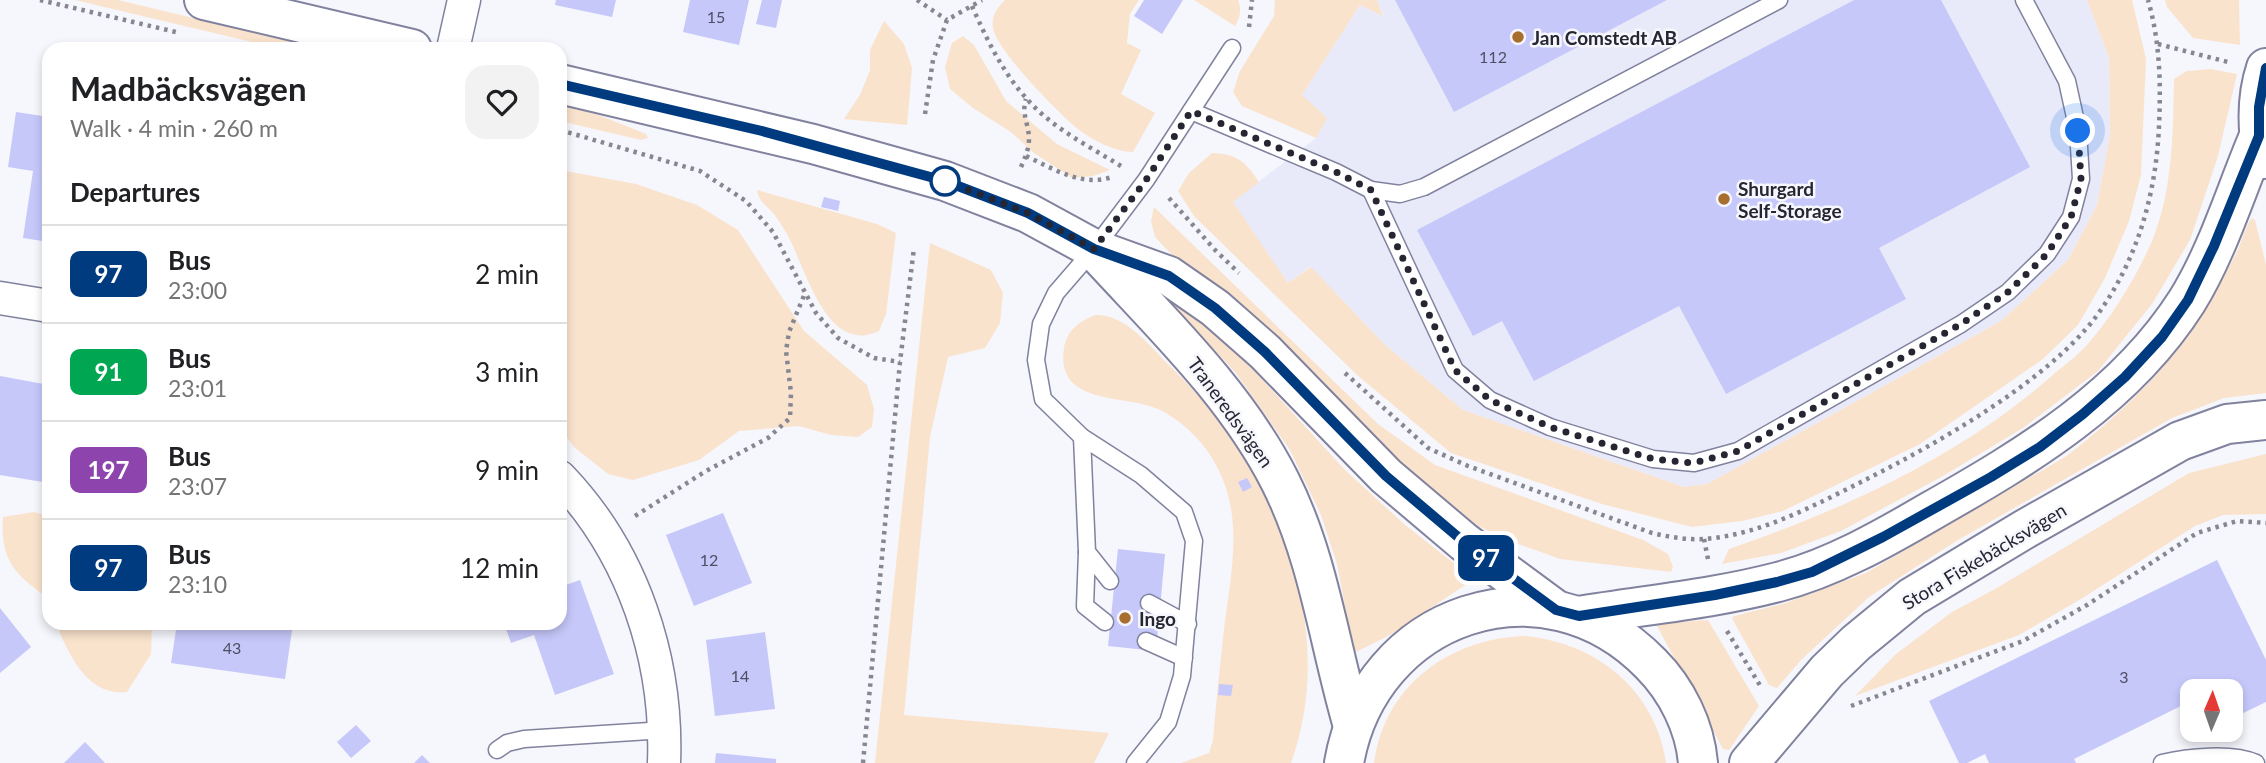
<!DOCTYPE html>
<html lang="en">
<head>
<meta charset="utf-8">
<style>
	body { margin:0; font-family:Lato,sans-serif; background:#f2f2f2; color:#202124; height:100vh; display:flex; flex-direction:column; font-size:26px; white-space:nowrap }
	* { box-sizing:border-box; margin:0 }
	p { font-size:23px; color:#757577 }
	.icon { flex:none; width:38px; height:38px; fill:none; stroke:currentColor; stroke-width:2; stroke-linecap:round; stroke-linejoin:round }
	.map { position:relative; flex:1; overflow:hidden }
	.sheet { position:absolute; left:42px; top:42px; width:525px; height:588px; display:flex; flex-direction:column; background:#fff; border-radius:21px; box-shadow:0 4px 10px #0003 }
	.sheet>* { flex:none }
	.badge { padding:0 14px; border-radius:10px; font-size:24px; line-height:46px }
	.needle { width:46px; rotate:2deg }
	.tools { position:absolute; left:2180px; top:679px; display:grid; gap:14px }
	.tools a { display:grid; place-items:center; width:63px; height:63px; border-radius:14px; background:#fff; box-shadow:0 4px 10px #0003; font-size:35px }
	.you { position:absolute; width:35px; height:35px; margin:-18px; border:5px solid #fff; border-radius:50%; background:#1a73e8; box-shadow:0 0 0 10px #1a73e833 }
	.map>.badge { position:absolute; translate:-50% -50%; box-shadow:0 0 0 4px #fff }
	h2 { padding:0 28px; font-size:26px; line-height:63px }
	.round { display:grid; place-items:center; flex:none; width:74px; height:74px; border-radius:21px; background:#f2f2f2 }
	.headline { display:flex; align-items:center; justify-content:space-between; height:119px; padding:0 28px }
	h1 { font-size:33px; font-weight:700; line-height:52px }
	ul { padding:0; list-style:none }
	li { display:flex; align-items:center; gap:21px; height:98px; padding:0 28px; border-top:2px solid #e0e0e0 }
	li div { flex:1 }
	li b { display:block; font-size:26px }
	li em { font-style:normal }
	li .badge { min-width:77px; font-weight:700; text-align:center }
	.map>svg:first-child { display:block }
</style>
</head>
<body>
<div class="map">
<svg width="2266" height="763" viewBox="0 0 2266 763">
	<rect width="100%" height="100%" fill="#f6f6fd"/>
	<!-- built -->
	<path fill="#e9eaf9" d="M1377,0H2087L2109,58L2110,135L2097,205L2068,260L2001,321L1707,484L1684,487L1463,410L1384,344L1310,267L1288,283L1232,202L1316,138L1301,96L1360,5L1383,15Z"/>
	<!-- green -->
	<g fill="#fae3cd">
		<path d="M75,0H118L323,49H281Z"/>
		<path d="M1005,0H1139L1130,14L1127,43L1141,50L1121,94L1155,113L1133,152C1116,152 1094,141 1079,130C1060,115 996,50 993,28C991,16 997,8 1005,0Z"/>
		<path d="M1194,0H1238C1242,10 1240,17 1235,26Z"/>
		<path d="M1275,0H1377L1383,16L1360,5L1302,95L1327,118L1316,138L1242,106L1233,92L1240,71L1274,16Z"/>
		<path d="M2087,0H2132L2146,59L2141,175L2129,221L2105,278L2078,325L2043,359L1920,444L1783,511L1742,521L1692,527L1602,504L1451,453L1357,375L1194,216L1178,191L1189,173L1212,153C1237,154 1245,161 1259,182L1233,202L1288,283L1311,267L1384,344L1463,410L1684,487L1707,484L2001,321L2068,260L2097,205L2110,135L2109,58Z"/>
		<path d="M2165,0H2239L2240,45L2193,38L2167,7Z"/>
		<path d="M884,21L904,44L912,68L907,125L844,119L860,95L870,70V50Z"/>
		<path d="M963,36L974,45L1006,101L1057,144L1110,170L1093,176L1072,178L1034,153L1011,132L973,108L950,89L945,67L952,43Z"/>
		<path d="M2211,69L2237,74L2218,156L2190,240L2152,304L2098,371L2023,428L1943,476L1841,531L1781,553L1722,564L1729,549C1845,509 1963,455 2055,373C2066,364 2078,355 2087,345C2113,315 2136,278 2152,241C2173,190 2173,133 2174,79L2187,71Z"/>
		<path d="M560,104L601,116L646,134L648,138L641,140L560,121Z"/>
		<path d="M560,170L636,184L697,205L738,230L804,331L867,385L874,409L872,427L858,437L831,435L799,426L739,431L699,460L633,480L608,474L574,447L560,428Z"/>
		<path d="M757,190L877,224L896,233L886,314L879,331C826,356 806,268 787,234C783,228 779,221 775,215C767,205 759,203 757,190Z"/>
		<path d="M1154,207L1378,424L1435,465L1643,540L1668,554L1673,567L1671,572L1560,559L1507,540L1430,502L1252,322L1174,257L1155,237L1151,221Z"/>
		<path d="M2252,218L2255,220L2266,265V393L2224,398L2172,418L1958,540L1869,597L1802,659L1777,688L1769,685L1734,622L1732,618L1734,616L1786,603L1866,573L2065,457C2121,414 2172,366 2208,305C2219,286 2230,267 2239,247C2243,238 2245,226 2252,218Z"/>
		<path d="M930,243L991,270L1003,293L1000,323L985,348L948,357L930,437L904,715L1109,733L1094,763H875Z"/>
		<path d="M1176,303L1187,308L1248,364L1345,470L1404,524L1474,579L1392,634L1354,653L1337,564L1321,515L1290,450L1235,372L1173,306Z"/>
		<path d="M1095,315C1125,314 1148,344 1168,364C1270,462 1342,622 1291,763H1181L1209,753L1213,740C1216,703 1220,666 1224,629C1232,565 1247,506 1206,449C1194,433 1176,417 1158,409C1124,394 1055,406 1064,348C1067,330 1080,321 1095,315Z"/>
		<path d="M2266,454V514L2223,515L2195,526L2081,599L2019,635L1855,696L1896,654L1952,612L1995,589L2189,473Z"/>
		<path d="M34,512L49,517V604L46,597C16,574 0,562 3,517Z"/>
		<path d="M1708,620L1759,706L1729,750L1723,749L1657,626L1661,623Z"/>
		<path d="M56,623H152L151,654L127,692C88,697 68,654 56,623Z"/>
		<path d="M1525,636C1597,643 1655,690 1666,763H1374C1384,685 1451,638 1525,636Z"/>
	</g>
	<!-- building -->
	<g fill="#c6c8fa">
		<path d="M556,0H616L612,17L555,5Z"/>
		<path d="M690,0H749L739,45L683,32Z"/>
		<path d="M762,0H782L776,28L756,24Z"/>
		<path d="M1144,0H1183L1162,34L1134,16Z"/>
		<path d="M1395,0H1667L1454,112Z"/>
		<path d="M1854,0H1941L2030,167L1879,248L1906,299L1726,394L1679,306L1534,381L1502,321L1473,336L1417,230Z"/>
		<path d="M16,112L49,117V242L23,238L33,171L8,167Z"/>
		<path d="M824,197L840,201L838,211L821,207Z"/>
		<path d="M0,376L49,385V483L0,475Z"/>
		<path d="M1247,478L1252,487L1243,492L1238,482Z"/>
		<path d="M723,513L752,583L694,606L666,535Z"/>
		<path d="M1118,549L1165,554L1156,651L1108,646Z"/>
		<path d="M2217,560L2266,660V702L2231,719V691H2193V700L2074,759L2076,763H1989L1985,754L1967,763H1959L1929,701Z"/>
		<path d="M580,580L614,674L555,695L534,635L511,643L504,623H560V587Z"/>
		<path d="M0,608L31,647L0,673Z"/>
		<path d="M177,623H264V626L292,630L285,679L171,663Z"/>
		<path d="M765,632L775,709L715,716L706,640Z"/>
		<path d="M1219,684L1233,685L1231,696L1218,695Z"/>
		<path d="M356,725L371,741L351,758L337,742Z"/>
		<path d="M85,742L105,763H64Z"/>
		<path d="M716,753L776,759V763H715Z"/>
		<path d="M422,755L430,763H414Z"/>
	</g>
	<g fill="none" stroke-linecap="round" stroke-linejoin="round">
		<!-- lane casing -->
		<g stroke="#81829e" stroke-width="19">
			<g id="lane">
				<path d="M1191,111L1336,172L1371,190L1400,194L1424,187L1779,0"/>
				<path d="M1371,190L1455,370L1490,400L1550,427L1653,459L1694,463L1738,451L1961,324L2008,292L2047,254L2071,217L2081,179L2078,131L2067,81L2024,0"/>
				<path d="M1082,437L1087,552L1110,581"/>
				<path d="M1087,552L1085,606L1105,622"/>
				<path d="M1149,603L1188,624"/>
				<path d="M1146,641L1184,658"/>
				<path d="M497,750L507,743L524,739L665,730"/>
				<path d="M1135,763L1168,722L1182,676L1194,541L1184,512L1141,475L1082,437L1043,399L1036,360L1041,324L1056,293L1094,249L1146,180L1232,48"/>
				<path d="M2162,763C2187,757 2232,752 2256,763"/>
			</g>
		</g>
		<!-- street casing -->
		<g stroke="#81829e" stroke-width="35">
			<g id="street">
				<path d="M453,49L464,0"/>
				<path d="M0,298L49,306"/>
				<path d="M560,477C633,553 668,659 664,763"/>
			</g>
		</g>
		<!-- secondary casing -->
		<g stroke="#81829e" stroke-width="42">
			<g id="secondary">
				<path d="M204,0L412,49"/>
				<path d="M560,84L813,144L945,181L1028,213L1094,249L1169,276L1215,308L1265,352L1386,476L1464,542L1556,610"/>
				<path d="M2263,159C2257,129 2256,98 2266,68"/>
				<path d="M1097,253C1162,324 1236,394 1280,481C1319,558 1329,644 1353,726"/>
				<path d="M1579,616C1645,605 1713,599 1778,582C1832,568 1883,539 1931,511C2028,456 2126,397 2187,301C2218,251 2236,190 2259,136"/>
				<path d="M1344,763C1370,613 1543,553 1651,664C1677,690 1695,727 1698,763"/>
				<path d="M1749,763L1827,671L1856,643L1912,597L2025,529L2180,441L2227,424L2266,420"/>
			</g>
		</g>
		<!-- path -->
		<g stroke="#868790" stroke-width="4.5" stroke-dasharray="3.5 5" stroke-linecap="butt">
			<path d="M40,0L180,33"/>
			<path d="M917,0L947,20"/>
			<path d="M972,6C990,47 1009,85 1043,115C1066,135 1095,150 1121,166"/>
			<path d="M1249,27L1252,0"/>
			<path d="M2158,44L2228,62"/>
			<path d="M925,114L933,60L947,20L982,0"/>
			<path d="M560,130L700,171L746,201L773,232L816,313L838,338L874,358L900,362"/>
			<path d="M1026,156C1054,169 1081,187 1112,177"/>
			<path d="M1021,167C1025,158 1029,149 1029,139C1029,125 1021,113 1026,99"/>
			<path d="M1169,198L1216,251L1239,273"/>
			<path d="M1345,373L1428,448L1468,466L1652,533C1669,537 1687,540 1704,539C1761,535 1817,504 1867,479C1938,443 2047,381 2095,318C2137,262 2156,195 2159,126C2161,84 2160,41 2148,0"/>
			<path d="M635,516L706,471L768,438L790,418L791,393L786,351L789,332L805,293"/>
			<path d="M1704,539L1708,559"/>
			<path d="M1727,631L1761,687"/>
			<path d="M1851,706L2023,641L2087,605L2197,533L2237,521L2266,523"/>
			<path d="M863,763L900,362L914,248"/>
		</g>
		<!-- lane -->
		<use href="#lane" stroke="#fff" stroke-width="16"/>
		<!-- street -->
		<use href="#street" stroke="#fff" stroke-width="32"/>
		<!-- secondary -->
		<use href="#secondary" stroke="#fff" stroke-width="38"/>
	</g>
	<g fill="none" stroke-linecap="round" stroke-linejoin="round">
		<!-- line casing -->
		<g stroke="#fff" stroke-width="16">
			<path id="line" d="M560,84L762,131L945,181L1028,213L1094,249L1169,276L1215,308L1265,352L1386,476L1464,542L1556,610L1579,616L1715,595L1777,582L1812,572L1883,537L1991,477L2040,447L2083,414L2125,377L2162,337L2188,300L2214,246L2259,136V107L2266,68"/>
		</g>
		<!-- line -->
		<use href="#line" stroke="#003b80" stroke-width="10"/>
		<!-- walk -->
		<path stroke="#252631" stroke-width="7" stroke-dasharray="0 12.6" d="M945,181L1028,213L1094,249L1146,180L1191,111L1336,172L1371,190L1455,370L1490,400L1550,427L1653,459L1694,463L1738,451L1961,324L2008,292L2047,254L2071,217L2081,179L2078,131"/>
	</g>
	<!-- markers -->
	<g fill="#a76e2d" stroke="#f6f6fd" stroke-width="2.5">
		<circle cx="1518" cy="37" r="7"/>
		<circle cx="1724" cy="199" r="7"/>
		<circle cx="1125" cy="618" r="7"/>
	</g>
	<circle fill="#fff" stroke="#003b80" stroke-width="3.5" cx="945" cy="181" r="14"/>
	<g text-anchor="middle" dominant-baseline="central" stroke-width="5" stroke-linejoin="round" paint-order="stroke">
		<!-- number labels -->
		<g font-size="16" fill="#4d4e63">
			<text x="716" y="16">15</text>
			<text x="1493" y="56">112</text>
			<text x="709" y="559">12</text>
			<text x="232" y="647">43</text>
			<text x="740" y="675">14</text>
			<text x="2124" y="676">3</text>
		</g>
		<!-- poi labels -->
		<g font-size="19" font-weight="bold" fill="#252631" stroke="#f6f6fd" text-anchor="start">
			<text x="1532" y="37">Jan Comstedt AB</text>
			<text x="1738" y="188">Shurgard<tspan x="1738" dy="22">Self-Storage</tspan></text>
			<text x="1139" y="618">Ingo</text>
		</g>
		<!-- street labels -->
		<g font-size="19" fill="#252631" stroke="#f6f6fd">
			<text transform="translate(1231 412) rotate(54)">Traneredsvägen</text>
			<text transform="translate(1984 556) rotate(-31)">Stora Fiskebäcksvägen</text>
		</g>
	</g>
</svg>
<div class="tools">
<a><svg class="needle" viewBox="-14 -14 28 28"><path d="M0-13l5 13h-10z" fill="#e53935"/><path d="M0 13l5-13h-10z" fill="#757577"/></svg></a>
</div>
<div class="you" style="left:2078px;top:131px"></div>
<b class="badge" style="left:1486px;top:558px;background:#003b80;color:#fff">97</b>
<section class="sheet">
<div class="headline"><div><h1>Madbäcksvägen</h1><p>Walk · 4 min · 260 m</p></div><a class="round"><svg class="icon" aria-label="heart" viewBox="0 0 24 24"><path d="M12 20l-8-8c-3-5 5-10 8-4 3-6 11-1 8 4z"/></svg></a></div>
<h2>Departures</h2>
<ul>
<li><span class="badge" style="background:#003b80;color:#fff">97</span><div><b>Bus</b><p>23:00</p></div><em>2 min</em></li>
<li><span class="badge" style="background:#00a651;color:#fff">91</span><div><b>Bus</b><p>23:01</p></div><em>3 min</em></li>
<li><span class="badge" style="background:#8e44ad;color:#fff">197</span><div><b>Bus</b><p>23:07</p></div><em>9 min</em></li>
<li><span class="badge" style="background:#003b80;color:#fff">97</span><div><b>Bus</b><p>23:10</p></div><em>12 min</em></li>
</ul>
</section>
</div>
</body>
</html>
